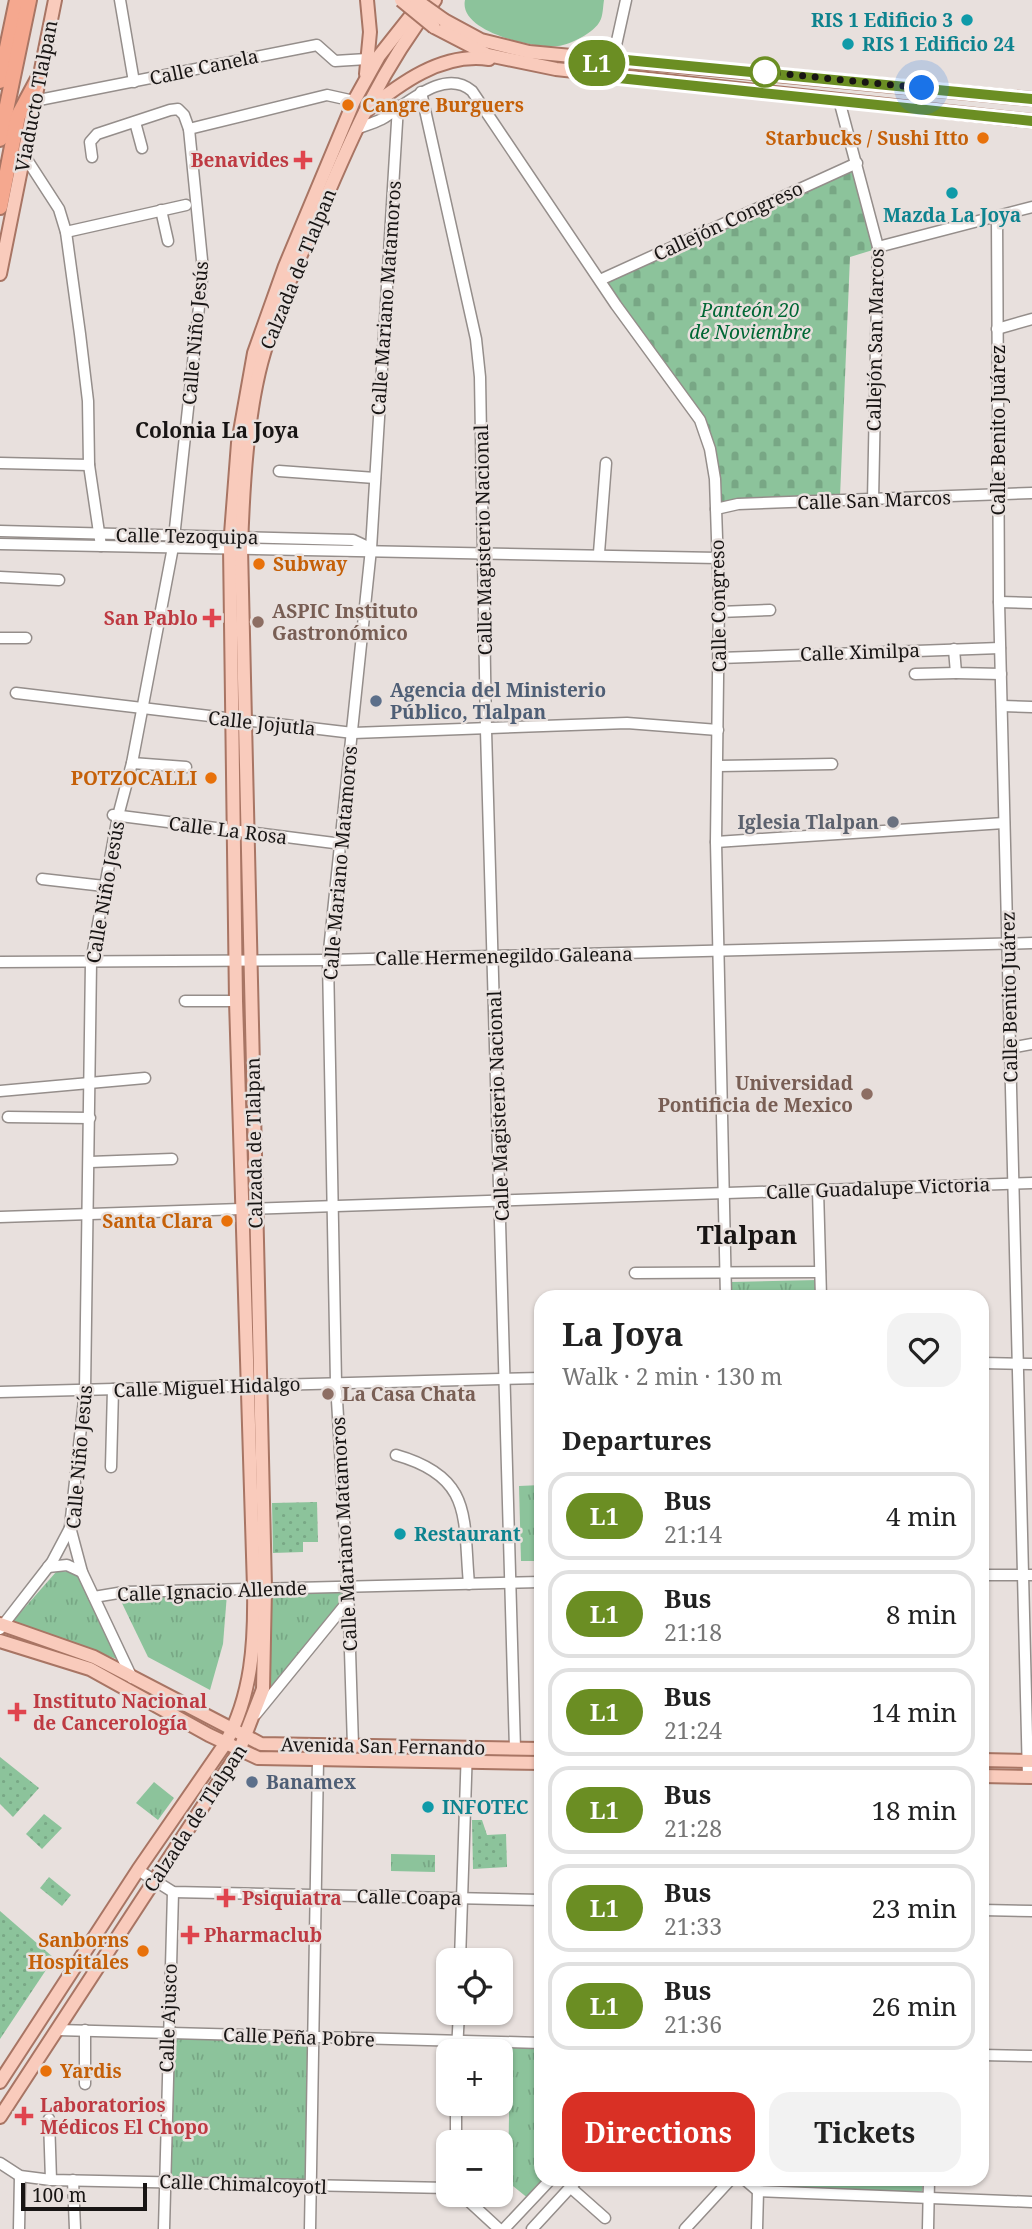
<!DOCTYPE html>
<html lang="en">
<head>
<meta charset="utf-8">
<style>
	body { margin:0; font-family:"Noto Serif",serif; background:#f2f2f2; color:#222; height:100vh; display:flex; flex-direction:column; font-size:26px; white-space:nowrap }
	* { box-sizing:border-box; margin:0 }
	p { font-size:23px; color:#767676 }
	.icon { flex:none; width:38px; height:38px; fill:none; stroke:currentColor; stroke-width:2; stroke-linecap:round; stroke-linejoin:round }
	.map { position:relative; flex:1; overflow:hidden }
	.panel { position:absolute; left:534px; top:1290px; width:455px; height:896px; display:flex; flex-direction:column; background:#fff; border-radius:21px; box-shadow:0 2px 5px #0004 }
	.panel>* { flex:none }
	.badge { padding:0 14px; border-radius:23px; font-size:24px; line-height:46px }
	.buttons { position:absolute; left:436px; top:1948px; display:grid; gap:14px }
	.buttons a { display:grid; place-items:center; width:77px; height:77px; border-radius:14px; background:#fff; box-shadow:0 2px 5px #0004; font-size:35px }
	.scale { position:absolute; left:21px; bottom:18px; width:126px; box-sizing:border-box; padding-left:7px; border:4px solid #181514; border-top:0; font-size:19px; line-height:24px; white-space:nowrap; color:#181514; -webkit-text-stroke:5px #e8e0dd; paint-order:stroke }
	.you { position:absolute; width:35px; height:35px; margin:-18px; border:5px solid #fff; border-radius:50%; background:#1a73e8; box-shadow:0 0 0 10px #1a73e833 }
	.map>.badge { position:absolute; translate:-50% -50%; box-shadow:0 0 0 4px #fff }
	h2 { padding:0 28px; font-size:26px; line-height:63px }
	.round { display:grid; place-items:center; flex:none; width:74px; height:74px; border-radius:21px; background:#f2f2f2 }
	.overview { display:flex; align-items:center; justify-content:space-between; height:119px; padding:0 28px }
	h1 { font-size:33px; font-weight:700; line-height:52px }
	.action { display:flex; gap:14px; margin-top:auto; padding:14px 28px }
	.action a { flex:1; height:80px; border-radius:21px; background:#d93025; color:#fff; font-size:28px; font-weight:700; line-height:80px; text-align:center }
	.action a+a { background:#f2f2f2; color:#222 }
	ul { padding:0; list-style:none }
	li { display:flex; align-items:center; gap:21px; height:88px; margin:0 14px 10px; padding:0 14px; border:4px solid #e0e0e0; border-radius:21px }
	li div { flex:1 }
	li b { display:block; font-size:26px }
	li em { font-style:normal }
	li .badge { min-width:77px; font-weight:700; text-align:center }
	.map>svg:first-child { display:block }
</style>
</head>
<body>
<div class="map">
<svg width="1032" height="2229" viewBox="0 0 1032 2229">
	<defs>
		<pattern id="grass-tufts" width="24" height="20" patternUnits="userSpaceOnUse" patternTransform="scale(1.75)"><rect width="24" height="20" fill="#8cc39b"/><path d="M3 7l-1-3M5 7V3M7 7l1-3M15 17l-1-3M17 17v-4M19 17l1-3" fill="none" stroke="#78a785"/></pattern>
		<pattern id="cemetery-stones" width="16" height="16" patternUnits="userSpaceOnUse" patternTransform="scale(1.75)"><rect width="16" height="16" fill="#8cc39b"/><path d="M2 7V4a2 2 0 0 1 4 0v3zM10 15v-3a2 2 0 0 1 4 0v3z" fill="#78a785"/></pattern>
		<pattern id="garden-dots" width="8" height="8" patternUnits="userSpaceOnUse" patternTransform="scale(1.75)"><rect width="8" height="8" fill="#8cc39b"/><path d="M2 2h.1M6 6h.1" fill="none" stroke="#78a785" stroke-width="1.8" stroke-linecap="round"/></pattern>
	</defs>
	<rect width="100%" height="100%" fill="#e8e0dd"/>
	<!-- grass -->
	<g fill="url(#grass-tufts)">
		<path d="M818,1280L819,1297H730L731,1282Z"/>
		<path d="M541,1485V1561H521L519,1486Z"/>
		<path d="M74,1571L85,1585L122,1661L13,1621L56,1572Z"/>
		<path d="M267,1592L344,1593L343,1599L268,1694Z"/>
		<path d="M227,1594L223,1644L210,1690L148,1657L119,1597Z"/>
		<path d="M154,1782L174,1798L158,1820L136,1803Z"/>
		<path d="M391,1854L435,1855V1872L391,1871Z"/>
		<path d="M167,2032L312,2036L311,2186L165,2181Z"/>
		<path d="M510,2048H541V2179H547L529,2199L508,2182Z"/>
		<path d="M744,2179H923L922,2191H758Z"/>
	</g>
	<!-- cemetery -->
	<path fill="url(#cemetery-stones)" d="M854,166L876,249L850,257L840,497L716,506L700,419L602,282Z"/>
	<!-- garden -->
	<g fill="url(#garden-dots)">
		<path d="M317,1502L318,1542H303V1552L273,1553L272,1503Z"/>
		<path d="M0,1757L39,1788L13,1817L0,1804Z"/>
		<path d="M44,1814L62,1828L42,1849L26,1834Z"/>
		<path d="M472,1820H482L487,1835L506,1834L507,1867L473,1869Z"/>
		<path d="M49,1877L71,1895L62,1906L40,1888Z"/>
		<path d="M0,1911L54,1958L0,2039Z"/>
	</g>
	<!-- pitch -->
	<path fill="#8cc39b" d="M465,0H604C603,6 603,16 600,21C595,32 570,45 558,46C535,49 458,32 465,0Z"/>
	<g fill="none" stroke-linecap="round" stroke-linejoin="round">
		<!-- minor casing -->
		<g stroke="#958e8b" stroke-width="13">
			<g id="minor">
				<path d="M120,0L134,82"/>
				<path d="M609,77L626,0"/>
				<path d="M421,92L476,339L480,377L486,730L515,1749"/>
				<path d="M839,100L878,247L873,501"/>
				<path d="M34,101L317,45L335,61L367,59"/>
				<path d="M135,122L142,148"/>
				<path d="M189,129L327,95L354,101"/>
				<path d="M356,129C364,126 374,123 382,119C406,105 444,67 472,91L616,305L700,420L710,449L715,479L719,597L716,842L726,1297"/>
				<path d="M24,155L59,209L66,232L80,334L88,401L89,465L101,546"/>
				<path d="M92,157L90,142L97,134L170,110L178,109L184,115L189,129L203,270L173,547L132,763L118,816L91,962L85,1391L70,1527L82,1572L132,1678"/>
				<path d="M161,210L168,241"/>
				<path d="M997,216L999,602L1028,1777"/>
				<path d="M66,232L186,205"/>
				<path d="M878,247L1032,207"/>
				<path d="M600,280L857,163"/>
				<path d="M997,329L1032,319"/>
				<path d="M0,463L89,465"/>
				<path d="M279,471L375,478"/>
				<path d="M716,509L738,504L1032,493"/>
				<path d="M0,531L353,540L370,548"/>
				<path d="M0,544L718,558"/>
				<path d="M599,553L606,463"/>
				<path d="M0,577L59,580"/>
				<path d="M999,602L1032,603"/>
				<path d="M719,612L770,610"/>
				<path d="M0,638H26"/>
				<path d="M954,649L956,673L1001,674"/>
				<path d="M719,658L1000,648"/>
				<path d="M915,674L956,673"/>
				<path d="M16,693L353,733L627,723L718,730"/>
				<path d="M1002,706L1032,707"/>
				<path d="M132,763L186,767"/>
				<path d="M718,766L832,764"/>
				<path d="M113,815L342,844"/>
				<path d="M716,842L1004,823"/>
				<path d="M42,879L104,886"/>
				<path d="M0,962L328,960L1032,943"/>
				<path d="M185,1001H236"/>
				<path d="M1010,1048L1032,1044"/>
				<path d="M0,1091L145,1078"/>
				<path d="M8,1117L90,1118"/>
				<path d="M90,1162L172,1159"/>
				<path d="M818,1190L821,1297"/>
				<path d="M0,1217L1032,1183"/>
				<path d="M635,1273L820,1272"/>
				<path d="M982,1363L1032,1364"/>
				<path d="M0,1392L541,1378"/>
				<path d="M396,1455C474,1477 463,1519 469,1584"/>
				<path d="M111,1467L113,1389"/>
				<path d="M48,1567L67,1565L82,1572"/>
				<path d="M982,1575H1032"/>
				<path d="M94,1597L124,1592L541,1582"/>
				<path d="M0,1629L52,1562L70,1528"/>
				<path d="M256,1714L349,1600"/>
				<path d="M353,1746L348,1587L336,1383L328,960L371,549L398,106"/>
				<path d="M138,1870L173,1892L541,1900"/>
				<path d="M982,1910L1032,1911"/>
				<path d="M460,1960L467,1748"/>
				<path d="M57,2030L541,2043"/>
				<path d="M85,2030V2084"/>
				<path d="M457,2051L459,2012"/>
				<path d="M982,2055L1032,2056"/>
				<path d="M49,2119L51,2180"/>
				<path d="M456,2142V2104"/>
				<path d="M0,2163L20,2176L51,2180L448,2188"/>
				<path d="M744,2179L758,2191"/>
				<path d="M73,2180L75,2229"/>
				<path d="M570,2187L605,2218"/>
				<path d="M758,2191L1032,2202"/>
				<path d="M461,2194L499,2229"/>
				<path d="M19,2229L20,2176"/>
				<path d="M164,2229L173,1892"/>
				<path d="M310,2229L318,1760"/>
				<path d="M504,2229L551,2179"/>
				<path d="M532,2229L578,2179"/>
				<path d="M685,2229L731,2179"/>
				<path d="M757,2229L758,2191"/>
				<path d="M928,2229L929,2179"/>
			</g>
		</g>
		<!-- major casing -->
		<g stroke="#a87564" stroke-width="16">
			<g id="major">
				<path d="M444,20L481,40L529,52L1032,99"/>
				<path d="M434,27L488,55L556,69L1032,121"/>
				<path d="M366,74L370,32L367,0"/>
				<path d="M365,112C399,84 442,52 489,59"/>
				<path d="M0,274L55,0"/>
				<path d="M0,1624L94,1657L261,1744L541,1749"/>
				<path d="M0,1641L90,1669L209,1735L258,1758L541,1763"/>
				<path d="M982,1760L1032,1761"/>
				<path d="M982,1776L1032,1777"/>
				<path d="M0,2082L138,1870L225,1744C252,1695 255,1643 254,1588L236,1001L230,547L238,443L254,353L285,266L354,101L379,56L421,3"/>
				<path d="M0,2117L239,1751L263,1689L265,1588L241,548C243,488 247,410 264,353C278,305 299,259 319,214C353,134 381,69 435,0"/>
			</g>
		</g>
		<!-- highway casing -->
		<g stroke="#a87564" stroke-width="18">
			<g id="highway">
				<path d="M0,81L17,0"/>
				<path d="M0,139L29,0"/>
				<path d="M0,207L18,116L39,77"/>
			</g>
		</g>
		<!-- minor -->
		<use href="#minor" stroke="#fff" stroke-width="10"/>
		<!-- major -->
		<use href="#major" stroke="#f9cbbc" stroke-width="12"/>
		<!-- highway -->
		<use href="#highway" stroke="#f5a88f" stroke-width="14"/>
		<!-- major-bridge casing -->
		<g stroke="#a87564" stroke-width="16" stroke-linecap="butt">
			<g id="major-bridge">
				<path d="M401,0L434,27"/>
				<path d="M416,0L444,20"/>
			</g>
		</g>
		<!-- major-bridge -->
		<use href="#major-bridge" stroke="#f9cbbc" stroke-width="12"/>
	</g>
	<g fill="none" stroke-linecap="round" stroke-linejoin="round">
		<!-- line casing -->
		<g stroke="#fff" stroke-width="16">
			<path id="line" d="M1032,99L595,57L609,77L1032,121"/>
		</g>
		<!-- line -->
		<use href="#line" stroke="#6b8e23" stroke-width="10"/>
		<!-- walk -->
		<path stroke="#181514" stroke-width="7" stroke-dasharray="0 12.6" d="M765,72L922,88"/>
	</g>
	<!-- markers -->
	<g fill="#0f9aa8" stroke="#e8e0dd" stroke-width="2.5">
		<circle cx="967" cy="20" r="7"/>
		<circle cx="848" cy="44" r="7"/>
		<circle cx="952" cy="193" r="7"/>
		<circle cx="400" cy="1534" r="7"/>
		<circle cx="428" cy="1807" r="7"/>
	</g>
	<circle fill="#fff" stroke="#6b8e23" stroke-width="3.5" cx="765" cy="72" r="14"/>
	<g fill="#e8710a" stroke="#e8e0dd" stroke-width="2.5">
		<circle cx="348" cy="105" r="7"/>
		<circle cx="983" cy="138" r="7"/>
		<circle cx="259" cy="564" r="7"/>
		<circle cx="211" cy="778" r="7"/>
		<circle cx="227" cy="1221" r="7"/>
		<circle cx="143" cy="1951" r="7"/>
		<circle cx="46" cy="2071" r="7"/>
	</g>
	<g fill="#e0444e" stroke="#e8e0dd" stroke-width="2.5">
		<path d="M299.5 149.5h7v7h7v7h-7v7h-7v-7h-7v-7h7z"/>
		<path d="M208.5 607.5h7v7h7v7h-7v7h-7v-7h-7v-7h7z"/>
		<path d="M13.5 1701.5h7v7h7v7h-7v7h-7v-7h-7v-7h7z"/>
		<path d="M222.5 1887.5h7v7h7v7h-7v7h-7v-7h-7v-7h7z"/>
		<path d="M186.5 1924.5h7v7h7v7h-7v7h-7v-7h-7v-7h7z"/>
		<path d="M20.5 2105.5h7v7h7v7h-7v7h-7v-7h-7v-7h7z"/>
	</g>
	<g fill="#8d6e63" stroke="#e8e0dd" stroke-width="2.5">
		<circle cx="258" cy="622" r="7"/>
		<circle cx="867" cy="1094" r="7"/>
		<circle cx="328" cy="1394" r="7"/>
	</g>
	<g fill="#5c6f8a" stroke="#e8e0dd" stroke-width="2.5">
		<circle cx="376" cy="701" r="7"/>
		<circle cx="252" cy="1782" r="7"/>
	</g>
	<circle fill="#6b7280" stroke="#e8e0dd" stroke-width="2.5" cx="893" cy="822" r="7"/>
	<g text-anchor="middle" dominant-baseline="central" stroke-width="5" stroke-linejoin="round" paint-order="stroke">
		<!-- culture labels -->
		<g font-size="19" font-weight="bold" fill="#0d838f" stroke="#e8e0dd" text-anchor="start">
			<text x="953" y="20" text-anchor="end">RIS 1 Edificio 3</text>
			<text x="862" y="44">RIS 1 Edificio 24</text>
			<text x="952" y="215" text-anchor="middle">Mazda La Joya</text>
			<text x="414" y="1534">Restaurant</text>
			<text x="442" y="1807">INFOTEC</text>
		</g>
		<!-- street labels -->
		<g font-size="19" fill="#181514" stroke="#e8e0dd">
			<text transform="translate(204 67) rotate(-12)">Calle Canela</text>
			<text transform="translate(36 96) rotate(-79)">Viaducto Tlalpan</text>
			<text transform="translate(728 221) rotate(-25)">Callejón Congreso</text>
			<text transform="translate(298 269) rotate(-68)">Calzada de Tlalpan</text>
			<text transform="translate(386 298) rotate(-86)">Calle Mariano Matamoros</text>
			<text transform="translate(195 333) rotate(-85)">Calle Niño Jesús</text>
			<text transform="translate(875 340) rotate(-89)">Callejón San Marcos</text>
			<text transform="translate(998 430) rotate(-90)">Calle Benito Juárez</text>
			<text transform="translate(874 500) rotate(-2)">Calle San Marcos</text>
			<text transform="translate(187 536) rotate(1)">Calle Tezoquipa</text>
			<text transform="translate(483 540) rotate(-91)">Calle Magisterio Nacional</text>
			<text transform="translate(718 606) rotate(-91)">Calle Congreso</text>
			<text transform="translate(860 652) rotate(-2)">Calle Ximilpa</text>
			<text transform="translate(262 723) rotate(6)">Calle Jojutla</text>
			<text transform="translate(228 830) rotate(7)">Calle La Rosa</text>
			<text transform="translate(340 863) rotate(-85)">Calle Mariano Matamoros</text>
			<text transform="translate(105 892) rotate(-80)">Calle Niño Jesús</text>
			<text transform="translate(504 956) rotate(-1)">Calle Hermenegildo Galeana</text>
			<text transform="translate(1009 997) rotate(-91)">Calle Benito Juárez</text>
			<text transform="translate(498 1106) rotate(-92)">Calle Magisterio Nacional</text>
			<text transform="translate(254 1143) rotate(-91)">Calzada de Tlalpan</text>
			<text transform="translate(878 1188) rotate(-2)">Calle Guadalupe Victoria</text>
			<text transform="translate(207 1387) rotate(-2)">Calle Miguel Hidalgo</text>
			<text transform="translate(79 1457) rotate(-85)">Calle Niño Jesús</text>
			<text transform="translate(344 1534) rotate(-93)">Calle Mariano Matamoros</text>
			<text transform="translate(212 1591) rotate(-2)">Calle Ignacio Allende</text>
			<text transform="translate(383 1746) rotate(1)">Avenida San Fernando</text>
			<text transform="translate(195 1818) rotate(-57)">Calzada de Tlalpan</text>
			<text transform="translate(409 1897) rotate(1)">Calle Coapa</text>
			<text transform="translate(168 2018) rotate(-88)">Calle Ajusco</text>
			<text transform="translate(299 2037) rotate(2)">Calle Peña Pobre</text>
			<text transform="translate(243 2184) rotate(2)">Calle Chimalcoyotl</text>
		</g>
		<!-- food labels -->
		<g font-size="19" font-weight="bold" fill="#c56008" stroke="#e8e0dd" text-anchor="end">
			<text x="362" y="105" text-anchor="start">Cangre Burguers</text>
			<text x="969" y="138">Starbucks / Sushi Itto</text>
			<text x="273" y="564" text-anchor="start">Subway</text>
			<text x="197" y="778">POTZOCALLI</text>
			<text x="213" y="1221">Santa Clara</text>
			<text x="129" y="1940">Sanborns<tspan x="129" dy="22">Hospitales</tspan></text>
			<text x="60" y="2071" text-anchor="start">Yardis</text>
		</g>
		<!-- health labels -->
		<g font-size="19" font-weight="bold" fill="#be3a42" stroke="#e8e0dd" text-anchor="start">
			<text x="289" y="160" text-anchor="end">Benavides</text>
			<text x="198" y="618" text-anchor="end">San Pablo</text>
			<text x="33" y="1701">Instituto Nacional<tspan x="33" dy="22">de Cancerología</tspan></text>
			<text x="242" y="1898">Psiquiatra</text>
			<text x="204" y="1935">Pharmaclub</text>
			<text x="40" y="2105">Laboratorios<tspan x="40" dy="22">Médicos El Chopo</tspan></text>
		</g>
		<!-- park labels -->
		<g font-size="19" font-style="italic" fill="#006735" stroke="#e8e0dd">
			<text x="750" y="310">Panteón 20<tspan x="750" dy="22">de Noviembre</tspan></text>
		</g>
		<!-- education labels -->
		<g font-size="19" font-weight="bold" fill="#785e54" stroke="#e8e0dd" text-anchor="start">
			<text x="272" y="611">ASPIC Instituto<tspan x="272" dy="22">Gastronómico</tspan></text>
			<text x="853" y="1083" text-anchor="end">Universidad<tspan x="853" dy="22">Pontificia de Mexico</tspan></text>
			<text x="342" y="1394">La Casa Chata</text>
		</g>
		<!-- service labels -->
		<g font-size="19" font-weight="bold" fill="#4e5e75" stroke="#e8e0dd" text-anchor="start">
			<text x="390" y="690">Agencia del Ministerio<tspan x="390" dy="22">Público, Tlalpan</tspan></text>
			<text x="266" y="1782">Banamex</text>
		</g>
		<!-- worship labels -->
		<g font-size="19" font-weight="bold" fill="#5b616d" stroke="#e8e0dd" text-anchor="end">
			<text x="879" y="822">Iglesia Tlalpan</text>
		</g>
		<!-- neighbourhood labels -->
		<g font-size="21" font-weight="bold" fill="#181514" stroke="#e8e0dd">
			<text x="217" y="430">Colonia La Joya</text>
		</g>
		<!-- district labels -->
		<g font-size="26" font-weight="bold" fill="#181514" stroke="#e8e0dd">
			<text x="747" y="1234">Tlalpan</text>
		</g>
	</g>
</svg>
<div class="buttons">
<a><svg class="icon" aria-label="locate" viewBox="0 0 24 24"><circle cx="12" cy="12" r="6"/><path d="M12 2v4M12 18v4M2 12h4M18 12h4"/></svg></a>
<a>+</a>
<a>−</a>
</div>
<div class="scale">100 m</div>
<div class="you" style="left:922px;top:88px"></div>
<b class="badge" style="left:597px;top:63px;background:#6b8e23;color:#fff">L1</b>
<section class="panel">
<div class="overview"><div><h1>La Joya</h1><p>Walk · 2 min · 130 m</p></div><a class="round"><svg class="icon" aria-label="heart" viewBox="0 0 24 24"><path d="M12 20l-8-8c-3-5 5-10 8-4 3-6 11-1 8 4z"/></svg></a></div>
<h2>Departures</h2>
<ul>
<li><span class="badge" style="background:#6b8e23;color:#fff">L1</span><div><b>Bus</b><p>21:14</p></div><em>4 min</em></li>
<li><span class="badge" style="background:#6b8e23;color:#fff">L1</span><div><b>Bus</b><p>21:18</p></div><em>8 min</em></li>
<li><span class="badge" style="background:#6b8e23;color:#fff">L1</span><div><b>Bus</b><p>21:24</p></div><em>14 min</em></li>
<li><span class="badge" style="background:#6b8e23;color:#fff">L1</span><div><b>Bus</b><p>21:28</p></div><em>18 min</em></li>
<li><span class="badge" style="background:#6b8e23;color:#fff">L1</span><div><b>Bus</b><p>21:33</p></div><em>23 min</em></li>
<li><span class="badge" style="background:#6b8e23;color:#fff">L1</span><div><b>Bus</b><p>21:36</p></div><em>26 min</em></li>
</ul>
<div class="action"><a>Directions</a><a>Tickets</a></div>
</section>
</div>
</body>
</html>
